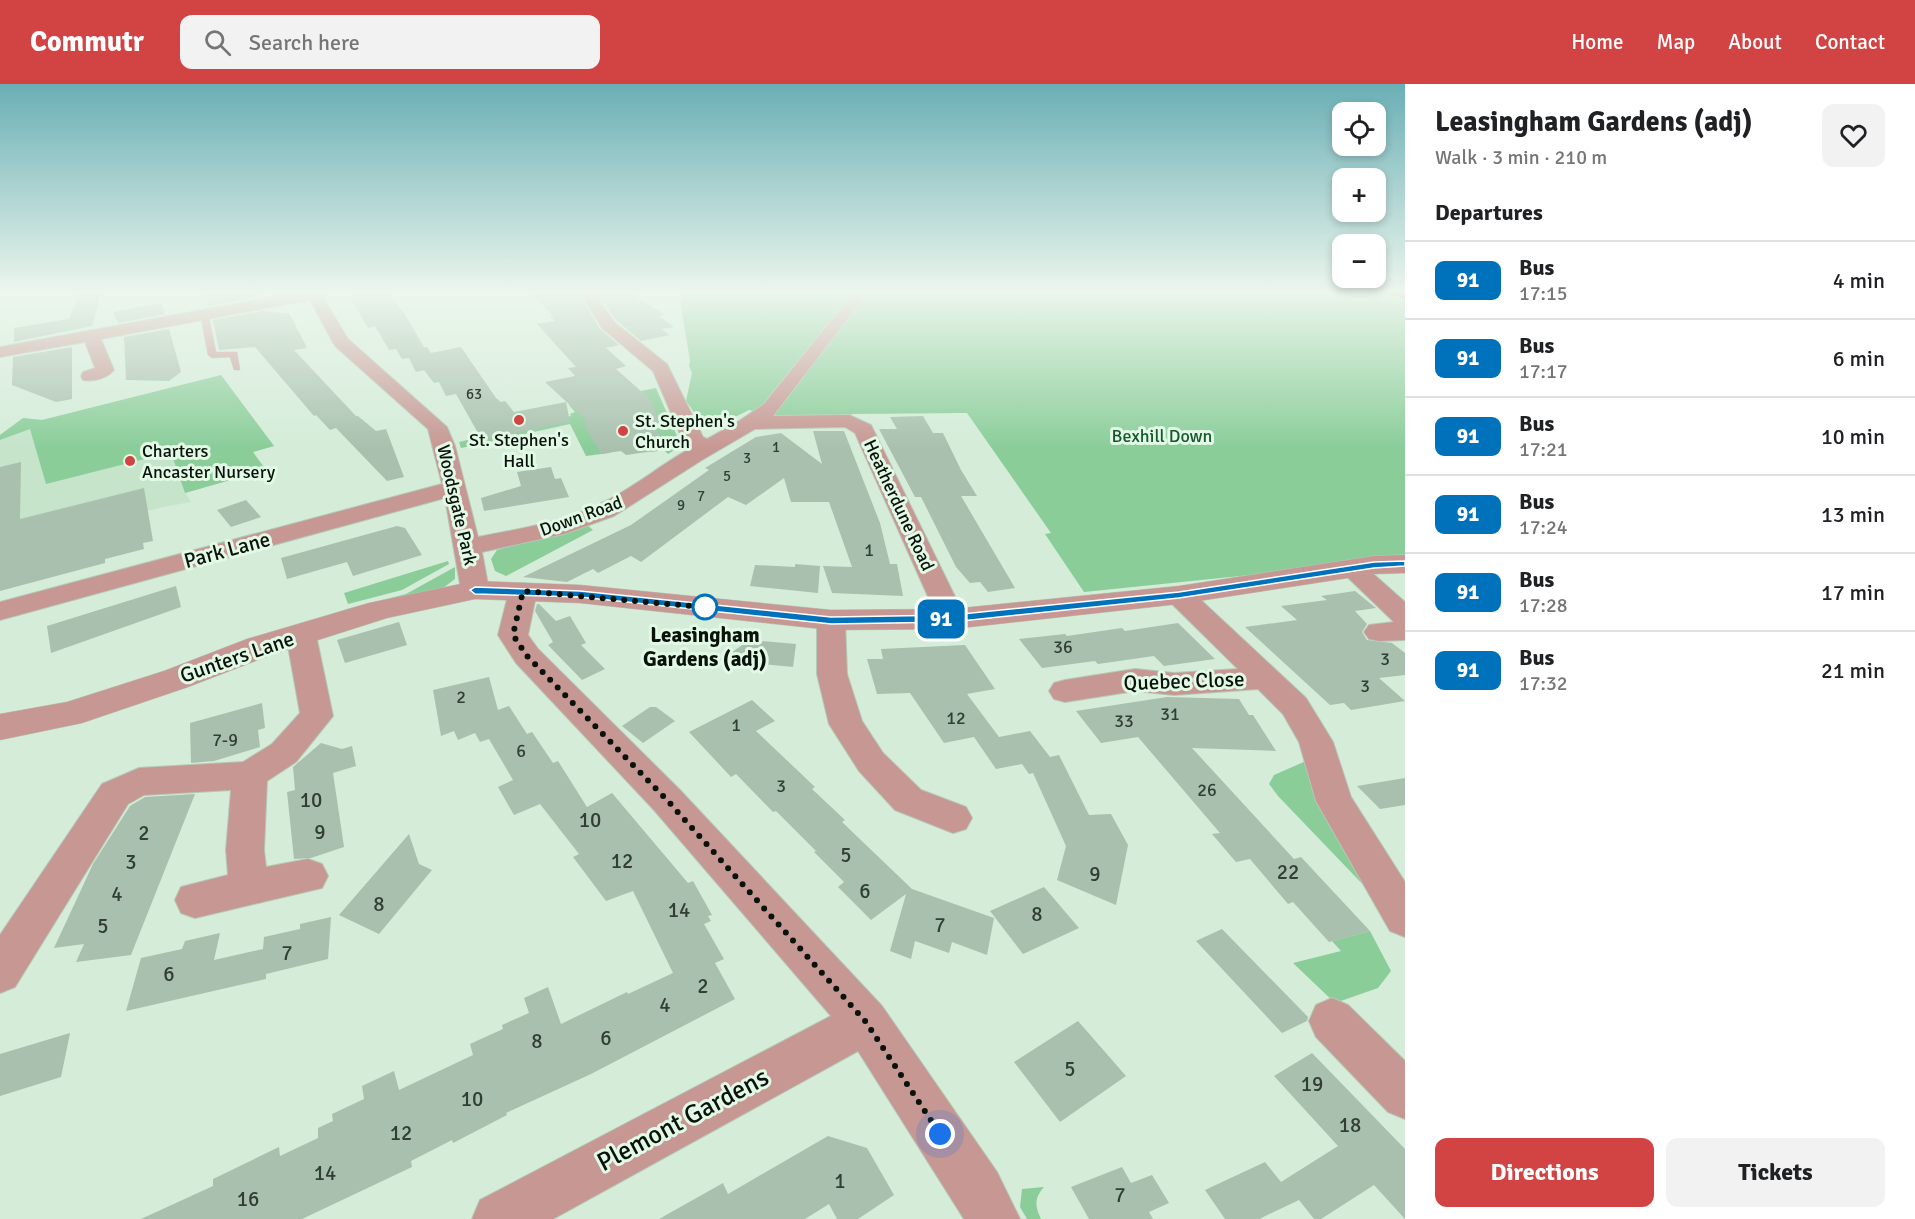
<!DOCTYPE html>
<html lang="en">
<head>
<meta charset="utf-8">
<style>
	body { margin:0; font-family:Signika,sans-serif; background:#f2f2f2; color:#202124; height:100vh; display:flex; flex-direction:column; font-size:22px; white-space:nowrap }
	* { box-sizing:border-box; margin:0 }
	p { font-size:20px; color:#757577 }
	.icon { flex:none; width:33px; height:33px; fill:none; stroke:currentColor; stroke-width:2; stroke-linecap:round; stroke-linejoin:round }
	.map { position:relative; flex:1; overflow:hidden }
	.drawer { display:flex; flex-direction:column; background:#fff; width:510px }
	.drawer>* { flex:none }
	.badge { padding:0 12px; border-radius:9px; font-size:21px; line-height:39px }
	.buttons { position:absolute; left:1332px; top:18px; display:grid; gap:12px }
	.buttons a { display:grid; place-items:center; width:54px; height:54px; border-radius:12px; background:#fff; box-shadow:0 3px 9px #0003; font-size:30px }
	.you { position:absolute; width:30px; height:30px; margin:-15px; border:4px solid #fff; border-radius:50%; background:#1a73e8; box-shadow:0 0 0 9px #1a73e833 }
	.map>.badge { position:absolute; translate:-50% -50%; box-shadow:0 0 0 3px #fff }
	h2 { padding:0 30px; font-size:22px; line-height:54px }
	.round { display:grid; place-items:center; flex:none; width:63px; height:63px; border-radius:12px; background:#f2f2f2 }
	.overview { display:flex; align-items:center; justify-content:space-between; height:102px; padding:0 30px }
	h1 { font-size:28px; font-weight:700; line-height:45px }
	.cta { display:flex; gap:12px; margin-top:auto; padding:12px 30px }
	.cta a { flex:1; height:69px; border-radius:12px; background:#d24343; color:#fff; font-size:24px; font-weight:700; line-height:69px; text-align:center }
	.cta a+a { background:#f2f2f2; color:#202124 }
	ul { padding:0; list-style:none }
	li { display:flex; align-items:center; gap:18px; height:78px; padding:0 30px; border-top:2px solid #e0e0e0 }
	li div { flex:1 }
	li b { display:block; font-size:22px }
	li em { font-style:normal }
	li .badge { min-width:66px; font-weight:700; text-align:center }
	header { display:flex; align-items:center; gap:36px; box-sizing:border-box; height:84px; padding:0 30px; background:#d24343; color:#fff }
	header strong { font-size:28px }
	nav { display:flex; gap:33px; margin-inline-start:auto; font-size:21px }
	.search { width:420px; height:54px; background:#f2f2f2; display:flex; align-items:center; gap:15px; box-sizing:border-box; padding:0 21px; border-radius:12px; color:#757577; font-size:22px }
	main { display:flex; flex:1; min-height:0 }
	.map>svg:first-child { display:block }
</style>
</head>
<body>
<header>
<strong>Commutr</strong>
<div class="search"><svg class="icon" aria-label="search" viewBox="0 0 24 24"><circle cx="10" cy="10" r="6"/><path d="M15 15l6 6"/></svg>Search here</div>
<nav><a>Home</a><a>Map</a><a>About</a><a>Contact</a></nav>
</header>
<main>
<div class="map">
<svg width="1405" height="1135" viewBox="0 0 1405 1135">
	<rect width="100%" height="100%" fill="#d4ecd8"/>
	<!-- built -->
	<path fill="#c5e4ca" d="M221,291L274,362L253,368L266,386L185,409L191,418L163,423L0,463V351L23,334L42,336Z"/>
	<!-- green -->
	<g fill="#8acd99">
		<path d="M681,207H1385L1405,213V475L1084,508L1045,450L1051,449L967,329L852,330L850,332L785,334L749,326L717,342L699,335L686,317L692,289L689,282L690,277L680,216L682,215Z"/>
		<path d="M221,291L274,362L253,368L266,386L185,409L174,377L168,369L46,400L30,345L0,356V351L23,334L42,336Z"/>
		<path d="M656,304L680,359L679,363L668,370L664,366L651,368L649,364L650,341L661,339L658,335L609,369L586,372L570,340L461,364L459,358L571,332L570,330L575,328L569,321Z"/>
		<path d="M586,440L593,446L506,492L495,487L491,475L497,466Z"/>
		<path d="M448,477L449,480L402,506L348,520L344,509Z"/>
		<path d="M455,483V495L443,504L263,553L347,525L406,510Z"/>
		<path d="M1306,677L1372,810L1278,712L1269,700L1274,691Z"/>
		<path d="M1370,847L1391,887L1378,904L1335,919L1293,879L1341,867L1332,857Z"/>
		<path d="M1044,1103C1034,1114 1035,1122 1041,1135H1027L1020,1123L1022,1105Z"/>
	</g>
	<!-- building -->
	<g fill="#a8c0ad">
		<path d="M102,207L92,242L14,258V244L69,235L80,208Z"/>
		<path d="M205,207H264L252,214L209,222Z"/>
		<path d="M352,207H386L404,229L424,263H427L431,269L461,263L496,314L501,318L505,317L514,328L566,318L570,338L482,356L456,310L446,312L439,298L434,299L424,286L416,288L409,274L402,275L396,265L389,266L375,242L368,244L350,213L355,212Z"/>
		<path d="M530,207H577L600,245L619,261L606,264L626,282L616,285L651,316L660,340L653,341L669,365L626,371L621,367L601,370L586,344L585,335L545,298L575,292L568,284L576,283L537,240L555,237L550,232H553Z"/>
		<path d="M595,207H627L665,231L659,232L674,243L661,245L670,251L641,257L616,236Z"/>
		<path d="M162,219L165,230L118,239L113,228Z"/>
		<path d="M262,227L290,230L307,264L294,266L356,332H358L376,347L386,345L404,393L387,397L336,344L330,346L316,331L314,332L255,263L219,266L213,236Z"/>
		<path d="M169,245L181,288L169,297L126,296L124,253Z"/>
		<path d="M72,263V315L56,318L12,301L13,273Z"/>
		<path d="M923,332L933,349H943L961,386L977,412H961L1015,504L988,508L980,498L970,499L956,483L921,413H915L879,345H897L890,333Z"/>
		<path d="M813,347H844L880,439L890,480H897L903,512L832,509L823,482L852,483L829,418H791L784,394L746,421L728,413L641,478L631,472L598,489L593,485L567,498L523,493L631,441L709,386L705,384L756,353L781,349L822,380Z"/>
		<path d="M21,378L20,435L144,404L153,457L143,459L144,465L105,475V479L0,507V383Z"/>
		<path d="M551,383L555,395L561,394L569,413L484,427L481,414L521,402L517,388Z"/>
		<path d="M246,416L261,433L231,443L217,426Z"/>
		<path d="M397,442L405,444L422,471L353,492L347,478L287,495L281,474Z"/>
		<path d="M795,480L820,482L818,509L750,502L755,481L795,483Z"/>
		<path d="M176,502L181,523L51,569L47,542Z"/>
		<path d="M1355,507L1376,524L1355,527L1367,540L1362,548L1367,556L1392,559L1405,569V591L1379,594L1405,617L1351,626L1344,619L1330,621L1245,543L1297,536L1281,522L1327,516L1321,512Z"/>
		<path d="M537,520H539L556,537L570,532L586,559L581,561L605,585L582,596L548,561L553,558L535,527Z"/>
		<path d="M399,538L407,561L345,579L337,556Z"/>
		<path d="M1178,539L1215,575L1164,582L1154,572L1098,580L1095,577L1042,584L1019,555L1065,550L1067,552L1122,544L1125,547Z"/>
		<path d="M750,556L796,560L793,583L720,576Z"/>
		<path d="M965,561L995,605L967,610L999,653L1030,647L1050,673L1059,671L1089,731L1111,730L1128,761L1116,821L1057,796L1066,762L1033,689L1029,690L1022,680L996,685L974,653L944,659L910,609L877,610L867,575H883L881,565Z"/>
		<path d="M489,593L498,626L509,622L527,650L532,648L553,679L558,677L587,723L612,709L688,799L693,797L712,831L708,832L711,837L704,840L724,875L715,879L735,915L591,990L506,1029L507,1031L453,1059L452,1056L411,1077L412,1083L302,1135H141L213,1102V1095L279,1063L280,1072L318,1054V1044L333,1037L332,1030L364,1015L362,1002L394,987L399,1006L473,971L470,960L503,945L502,941L529,929L524,914L548,903L561,940L627,908L628,910L673,889L633,807L606,817L573,773L579,770L540,720L514,731L498,703L513,696L489,655L480,658L475,649L458,656L454,647L441,652L433,606Z"/>
		<path d="M1167,613L1239,615L1249,631H1253L1276,667L1192,664L1294,775L1301,773L1370,847L1329,858L1293,818L1288,820L1250,775L1236,778L1212,750L1220,749L1138,653L1101,659L1076,627Z"/>
		<path d="M752,616L775,637L756,647L815,703L812,705L845,736L842,738L912,805L994,834L987,871L952,858L949,869L915,857L911,875L890,867L906,810L871,836L838,803L844,798L814,768L816,767L776,727L773,728L736,690L731,693L689,648Z"/>
		<path d="M262,619L265,644L258,646L260,663L214,677L191,679L190,639Z"/>
		<path d="M650,623H656L675,637L643,659L622,642Z"/>
		<path d="M321,659L342,665L352,662L356,682L333,689L344,763L311,774L294,775L287,708L295,706L293,683Z"/>
		<path d="M1405,694V721L1380,725L1357,702Z"/>
		<path d="M195,710L131,871L76,878L84,860L54,864L93,780L130,722L145,713Z"/>
		<path d="M409,750L419,780L432,786L379,850L339,831Z"/>
		<path d="M1044,803L1079,844L1023,870L990,827Z"/>
		<path d="M331,833L328,875L266,890V895L126,927L141,874L182,865L185,857L220,849L214,876L263,865L264,853L300,845V840Z"/>
		<path d="M1222,845L1308,933L1307,937L1282,949L1196,857Z"/>
		<path d="M1078,937L1126,992L1060,1038L1014,978Z"/>
		<path d="M70,949L61,993L0,1012V970Z"/>
		<path d="M1312,969L1405,1065V1135L1374,1101L1321,1135H1314L1299,1116L1259,1135H1225L1205,1106L1265,1078L1281,1098L1338,1062L1274,992Z"/>
		<path d="M828,1052L867,1064L894,1111L858,1135H837L829,1120L805,1135H659L723,1099L728,1110Z"/>
		<path d="M1122,1083L1131,1099L1152,1091L1169,1119L1149,1128L1153,1135H1089L1071,1103Z"/>
	</g>
	<g fill="none" stroke-linecap="round" stroke-linejoin="round">
		<!-- service casing -->
		<g stroke="#b4c9b7" stroke-width="1">
			<path id="service" d="M204,227L208,229L216,268H237L240,286H234L230,273L212,274L208,271L200,229Z"/>
		</g>
		<!-- minor casing -->
		<g stroke="#b4c9b7" stroke-width="2">
			<g id="minor">
				<path d="M305,207H319L348,255L447,343L455,362L478,453C523,444 567,438 608,416C637,401 662,380 691,364L683,357L653,287L602,244L579,207H593L614,238L667,280L703,353L707,355L736,339L764,320L855,207H869L773,332L849,331L871,341L966,535L962,541L952,544L942,541L938,535L855,349L845,343L755,345L702,376L614,432L564,450L482,468L489,506L485,512L475,514L465,512L461,506L445,414L0,536V518L442,400L428,345L335,262L310,216L101,255L114,286C108,294 93,298 83,296L81,292L83,288L95,284L85,258L0,273V263Z"/>
				<path d="M1352,477L1361,479L1405,518V556L1379,557L1369,555L1364,548L1369,541L1394,538L1339,485L1343,479Z"/>
				<path d="M523,499L533,501L537,507L528,551L538,565L680,706L882,922L997,1088L1020,1135H964L858,967L553,1135H472L480,1116L831,932L654,726L516,579L498,551L509,507L513,501Z"/>
				<path d="M1179,503L1189,505L1306,614L1333,658L1351,713L1405,798V853L1390,847L1316,717L1299,658L1283,630L1258,605L1174,611L1135,607L1065,618L1054,615L1049,607L1054,599L1065,596L1135,585L1174,589L1238,585L1169,517L1165,511L1169,505Z"/>
				<path d="M831,527L841,530L845,536L847,590L862,637L883,669L921,706L966,723L972,734L966,745L953,749L895,726L859,687L829,640L817,590V536L821,530Z"/>
				<path d="M301,542L311,544L316,551L333,632L296,678L267,697L264,766L266,783L308,775L322,780L328,792L322,804L195,834L181,829L175,816L181,803L228,791L226,766L231,706L144,711L128,720L15,903L0,909V851L102,700L139,684L243,678L272,660L300,629L286,551L291,544Z"/>
				<path d="M1332,914L1348,921L1405,977V1035L1388,1028L1316,953L1309,937L1316,921Z"/>
			</g>
		</g>
		<!-- tertiary casing -->
		<g stroke="#b4c9b7" stroke-width="1">
			<path id="tertiary" d="M1405,471V489L1374,490L1179,520L952,545L831,546L580,519L475,515L387,534L271,571L188,603L82,639L0,656V630L67,618L164,587L247,555L369,519L475,497L580,501L831,526L952,525L1179,502L1374,472Z"/>
		</g>
		<!-- trunk casing -->
		<g stroke="#b4c9b7" stroke-width="1">
			<path id="trunk" d="M1385,207H1405V215L1387,210Z"/>
		</g>
		<!-- service -->
		<use href="#service" fill="#c79793" fill-rule="evenodd"/>
		<!-- minor -->
		<use href="#minor" fill="#c79793" fill-rule="evenodd"/>
		<!-- tertiary -->
		<use href="#tertiary" fill="#c79793" fill-rule="evenodd"/>
		<!-- trunk -->
		<use href="#trunk" fill="#a04643" fill-rule="evenodd"/>
	</g>
	<!-- sky -->
	<linearGradient id="sky" x2="0" y2="1"><stop stop-color="#6aafb5"/><stop offset="0.57" stop-color="#ecf6ed"/><stop offset="1" stop-color="#ecf6ed" stop-opacity="0"/></linearGradient>
	<rect width="1405" height="365" fill="url(#sky)"/>
	<!-- line -->
	<path fill="#0072bc" stroke="#fff" stroke-width="1.5" d="M1405,477V482L1374,484L1179,514L952,538L831,540L580,513L475,510L470,506L475,503L580,507L831,533L952,531L1179,508L1374,478Z"/>
	<g fill="none" stroke-linecap="round" stroke-linejoin="round">
		<!-- walk -->
		<path stroke="#0a120c" stroke-width="6" stroke-dasharray="0 10.8" d="M705,523L713,524L523,507L513,551L527,572L667,716L866,938L940,1050"/>
	</g>
	<!-- markers -->
	<g fill="#d24343" stroke="#e1f9e5" stroke-width="2">
		<circle cx="519" cy="336" r="6"/>
		<circle cx="623" cy="347" r="6"/>
		<circle cx="130" cy="377" r="6"/>
	</g>
	<circle fill="#fff" stroke="#0072bc" stroke-width="3" cx="705" cy="523" r="12"/>
	<g text-anchor="middle" dominant-baseline="central" stroke-width="6" stroke-linejoin="round" paint-order="stroke">
		<!-- far-number labels -->
		<g font-size="15" fill="#323e34">
			<text x="474" y="310">63</text>
			<text x="776" y="363">1</text>
			<text x="747" y="374">3</text>
			<text x="727" y="392">5</text>
			<text x="701" y="412">7</text>
			<text x="681" y="421">9</text>
		</g>
		<!-- far-poi labels -->
		<g font-size="18" fill="#0a120c" stroke="#e1f9e5" text-anchor="start">
			<text x="635" y="337">St. Stephen's<tspan x="635" dy="21">Church</tspan></text>
			<text x="519" y="356" text-anchor="middle">St. Stephen's<tspan x="519" dy="21">Hall</tspan></text>
			<text x="142" y="367">Charters<tspan x="142" dy="21">Ancaster Nursery</tspan></text>
		</g>
		<!-- far-park labels -->
		<g font-size="18" fill="#18582e" stroke="#e1f9e5">
			<text x="1162" y="352">Bexhill Down</text>
		</g>
		<!-- far-street labels -->
		<g font-size="18" fill="#0a120c" stroke="#e1f9e5">
			<text transform="translate(457 421) rotate(77)">Woodsgate Park</text>
			<text transform="translate(899 421) rotate(65)">Heatherdune Road</text>
			<text transform="translate(581 432) rotate(-20)">Down Road</text>
		</g>
		<!-- number labels -->
		<g font-size="18" fill="#323e34">
			<text x="869" y="466">1</text>
			<text x="1063" y="563">36</text>
			<text x="1385" y="575">3</text>
			<text x="1365" y="602">3</text>
			<text x="461" y="613">2</text>
			<text x="1170" y="630">31</text>
			<text x="956" y="634">12</text>
			<text x="1124" y="637">33</text>
			<text x="736" y="641">1</text>
			<text x="225" y="656">7-9</text>
			<text x="521" y="667">6</text>
			<text x="781" y="702">3</text>
			<text x="1207" y="706">26</text>
		</g>
		<!-- street labels -->
		<g font-size="21" fill="#0a120c" stroke="#e1f9e5">
			<text transform="translate(227 466) rotate(-15)">Park Lane</text>
			<text transform="translate(237 573) rotate(-19)">Gunters Lane</text>
			<text transform="translate(1184 597) rotate(-2)">Quebec Close</text>
		</g>
		<!-- stop labels -->
		<g font-size="21" font-weight="bold" fill="#0a120c" stroke="#e1f9e5">
			<text x="705" y="551">Leasingham<tspan x="705" dy="24">Gardens (adj)</tspan></text>
		</g>
		<!-- near-number labels -->
		<g font-size="21" fill="#323e34">
			<text x="311" y="716">10</text>
			<text x="590" y="736">10</text>
			<text x="320" y="748">9</text>
			<text x="144" y="749">2</text>
			<text x="846" y="771">5</text>
			<text x="622" y="777">12</text>
			<text x="131" y="778">3</text>
			<text x="1288" y="788">22</text>
			<text x="1095" y="790">9</text>
			<text x="865" y="807">6</text>
			<text x="117" y="810">4</text>
			<text x="379" y="820">8</text>
			<text x="679" y="826">14</text>
			<text x="1037" y="830">8</text>
			<text x="940" y="841">7</text>
			<text x="103" y="842">5</text>
			<text x="287" y="869">7</text>
			<text x="169" y="890">6</text>
			<text x="703" y="902">2</text>
			<text x="665" y="921">4</text>
			<text x="606" y="954">6</text>
			<text x="537" y="957">8</text>
			<text x="1070" y="985">5</text>
			<text x="1312" y="1000">19</text>
			<text x="472" y="1015">10</text>
			<text x="1350" y="1041">18</text>
			<text x="401" y="1049">12</text>
			<text x="325" y="1089">14</text>
			<text x="840" y="1097">1</text>
			<text x="1120" y="1111">7</text>
			<text x="248" y="1115">16</text>
		</g>
		<!-- near-street labels -->
		<g font-size="26" fill="#0a120c" stroke="#e1f9e5">
			<text transform="translate(683 1036) rotate(-28)">Plemont Gardens</text>
		</g>
	</g>
</svg>
<div class="buttons">
<a><svg class="icon" aria-label="locate" viewBox="0 0 24 24"><circle cx="12" cy="12" r="6"/><path d="M12 2v4M12 18v4M2 12h4M18 12h4"/></svg></a>
<a>+</a>
<a>−</a>
</div>
<div class="you" style="left:940px;top:1050px"></div>
<b class="badge" style="left:941px;top:535px;background:#0072bc;color:#fff">91</b>
</div>
<section class="drawer">
<div class="overview"><div><h1>Leasingham Gardens (adj)</h1><p>Walk · 3 min · 210 m</p></div><a class="round"><svg class="icon" aria-label="heart" viewBox="0 0 24 24"><path d="M12 20l-8-8c-3-5 5-10 8-4 3-6 11-1 8 4z"/></svg></a></div>
<h2>Departures</h2>
<ul>
<li><span class="badge" style="background:#0072bc;color:#fff">91</span><div><b>Bus</b><p>17:15</p></div><em>4 min</em></li>
<li><span class="badge" style="background:#0072bc;color:#fff">91</span><div><b>Bus</b><p>17:17</p></div><em>6 min</em></li>
<li><span class="badge" style="background:#0072bc;color:#fff">91</span><div><b>Bus</b><p>17:21</p></div><em>10 min</em></li>
<li><span class="badge" style="background:#0072bc;color:#fff">91</span><div><b>Bus</b><p>17:24</p></div><em>13 min</em></li>
<li><span class="badge" style="background:#0072bc;color:#fff">91</span><div><b>Bus</b><p>17:28</p></div><em>17 min</em></li>
<li><span class="badge" style="background:#0072bc;color:#fff">91</span><div><b>Bus</b><p>17:32</p></div><em>21 min</em></li>
</ul>
<div class="cta"><a>Directions</a><a>Tickets</a></div>
</section>
</main>
</body>
</html>
